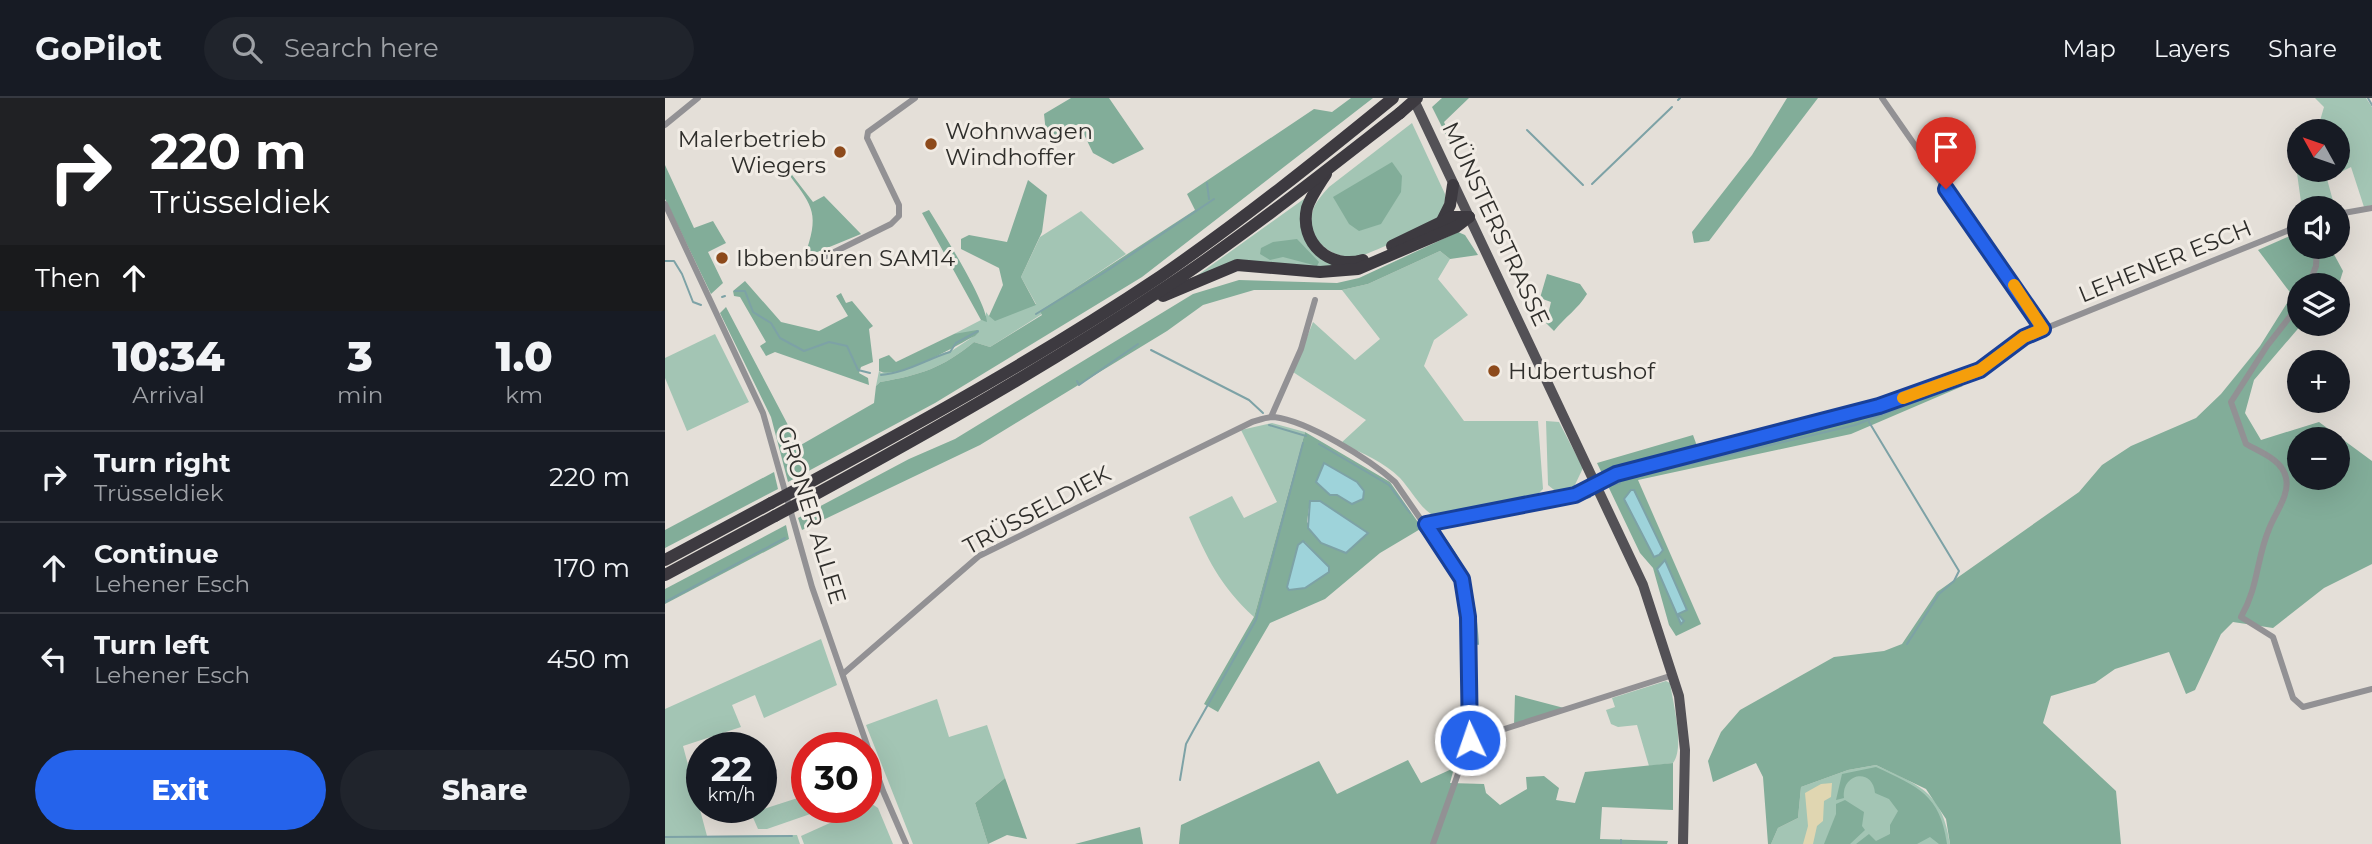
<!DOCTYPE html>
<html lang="en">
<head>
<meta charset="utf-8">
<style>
  :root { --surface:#171b24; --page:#20242c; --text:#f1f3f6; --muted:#9ea1a6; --line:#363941; --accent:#2563eb }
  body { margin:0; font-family:Montserrat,sans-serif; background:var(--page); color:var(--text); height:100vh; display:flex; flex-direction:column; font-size:26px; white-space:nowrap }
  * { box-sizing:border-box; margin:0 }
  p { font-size:23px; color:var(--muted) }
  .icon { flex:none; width:38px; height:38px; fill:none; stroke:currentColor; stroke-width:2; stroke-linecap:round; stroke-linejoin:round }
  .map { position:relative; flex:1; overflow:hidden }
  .details { display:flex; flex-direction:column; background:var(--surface); width:665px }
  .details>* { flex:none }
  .banner { background:#202124; color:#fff; overflow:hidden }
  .needle { width:46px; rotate:310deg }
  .fabs { position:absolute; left:1622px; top:21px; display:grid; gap:14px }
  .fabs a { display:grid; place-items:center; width:63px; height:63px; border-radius:50%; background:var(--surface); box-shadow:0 7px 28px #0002; font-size:35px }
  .speed { position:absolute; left:21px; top:634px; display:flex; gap:14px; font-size:35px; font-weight:700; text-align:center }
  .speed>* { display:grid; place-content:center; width:91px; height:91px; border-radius:50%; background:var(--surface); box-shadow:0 7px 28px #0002; line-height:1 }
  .speed small { font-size:18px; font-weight:400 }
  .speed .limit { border:10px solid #d22; background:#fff; color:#111 }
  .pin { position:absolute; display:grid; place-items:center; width:60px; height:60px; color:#fff; margin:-72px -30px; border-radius:50% 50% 50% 0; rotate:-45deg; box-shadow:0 0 7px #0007 }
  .pin .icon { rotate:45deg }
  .me { position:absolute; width:77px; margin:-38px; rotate:357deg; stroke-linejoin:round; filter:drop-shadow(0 0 5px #0008) }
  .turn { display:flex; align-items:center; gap:24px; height:147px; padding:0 35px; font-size:32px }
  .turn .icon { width:91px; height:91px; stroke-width:2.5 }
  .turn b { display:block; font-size:49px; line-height:60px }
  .then { display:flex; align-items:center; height:66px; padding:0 35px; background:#0003; gap:14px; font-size:26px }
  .eta { display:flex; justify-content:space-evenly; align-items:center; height:119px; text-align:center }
  .eta b { font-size:42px; font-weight:800; line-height:49px }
  .button { display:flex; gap:14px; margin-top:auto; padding:14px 35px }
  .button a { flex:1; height:80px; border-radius:42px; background:var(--accent); color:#fff; font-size:28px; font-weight:800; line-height:80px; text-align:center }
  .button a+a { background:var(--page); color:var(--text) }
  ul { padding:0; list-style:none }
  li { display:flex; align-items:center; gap:21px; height:91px; padding:0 35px; border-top:2px solid var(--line) }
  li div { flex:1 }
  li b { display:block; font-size:26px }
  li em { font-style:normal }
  header { display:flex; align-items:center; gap:42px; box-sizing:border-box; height:98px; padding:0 35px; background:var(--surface); border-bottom:2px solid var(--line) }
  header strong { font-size:33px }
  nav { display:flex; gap:38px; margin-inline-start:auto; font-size:24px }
  .search { width:490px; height:63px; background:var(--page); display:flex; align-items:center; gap:18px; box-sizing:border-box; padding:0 24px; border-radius:38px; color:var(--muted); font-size:26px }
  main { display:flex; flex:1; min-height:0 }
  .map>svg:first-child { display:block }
  .green { fill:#a3c5b4 }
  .forest { fill:#82ad99; fill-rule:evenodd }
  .sand { fill:#e0d6b1 }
  .water { fill:#9ed3da; stroke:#7da2a6; stroke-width:2 }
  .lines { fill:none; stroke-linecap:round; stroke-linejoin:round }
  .stream { stroke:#7da2a6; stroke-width:2 }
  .minor { stroke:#929194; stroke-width:6 }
  .primary { stroke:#535156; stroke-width:10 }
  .motorway { stroke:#3d3a40; stroke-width:12 }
  .motorway-bridge { stroke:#3d3a40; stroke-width:12 }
  .route-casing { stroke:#184099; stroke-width:18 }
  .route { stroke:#2563eb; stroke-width:12 }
  .slow { stroke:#f59e0b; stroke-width:12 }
  .poi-dot { fill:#8d4a1b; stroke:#f1ece5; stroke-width:2.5 }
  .labels { text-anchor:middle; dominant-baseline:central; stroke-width:6; stroke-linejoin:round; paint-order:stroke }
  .poi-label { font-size:23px; fill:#2f2e2b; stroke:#f1ece5; text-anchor:start }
  .street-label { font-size:23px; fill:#2f2e2b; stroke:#f1ece5 }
</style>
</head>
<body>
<header>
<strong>GoPilot</strong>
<div class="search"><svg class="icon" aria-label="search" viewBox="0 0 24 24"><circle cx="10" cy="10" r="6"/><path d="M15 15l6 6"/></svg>Search here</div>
<nav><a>Map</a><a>Layers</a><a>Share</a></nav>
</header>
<main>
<section class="details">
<div class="banner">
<div class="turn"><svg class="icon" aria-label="right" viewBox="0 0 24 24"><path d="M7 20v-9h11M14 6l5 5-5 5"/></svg><div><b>220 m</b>Trüsseldiek</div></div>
<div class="then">Then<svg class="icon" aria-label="ahead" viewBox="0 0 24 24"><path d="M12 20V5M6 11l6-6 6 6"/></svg></div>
</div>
<div class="eta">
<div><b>10:34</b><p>Arrival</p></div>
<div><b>3</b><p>min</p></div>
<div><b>1.0</b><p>km</p></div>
</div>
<ul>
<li><svg class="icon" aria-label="right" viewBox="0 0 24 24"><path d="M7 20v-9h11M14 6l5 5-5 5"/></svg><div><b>Turn right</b><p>Trüsseldiek</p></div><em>220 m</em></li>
<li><svg class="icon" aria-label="ahead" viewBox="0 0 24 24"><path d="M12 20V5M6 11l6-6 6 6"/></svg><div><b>Continue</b><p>Lehener Esch</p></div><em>170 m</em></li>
<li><svg class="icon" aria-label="left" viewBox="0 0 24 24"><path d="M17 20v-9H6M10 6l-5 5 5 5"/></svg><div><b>Turn left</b><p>Lehener Esch</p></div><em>450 m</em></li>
</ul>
<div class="button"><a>Exit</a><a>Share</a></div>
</section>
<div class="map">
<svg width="1707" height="746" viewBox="0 0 1707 746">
  <rect width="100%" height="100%" fill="#e4dfd8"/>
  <!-- green -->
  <g class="green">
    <path d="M 1650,0 L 1701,0 L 1707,9 L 1707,107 L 1699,109 L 1686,69 L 1662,81 L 1670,110 L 1642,110 L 1636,104 L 1631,68 L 1634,62 L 1634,72 L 1673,72 L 1673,33 L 1652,33 L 1659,9 Z"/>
    <path d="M 747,25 L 780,96 C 781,104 776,119 769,125 C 763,130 705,155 696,158 C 671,164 641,143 647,116 C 649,105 657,97 664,89 Z"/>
    <path d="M 643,98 L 638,135 L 683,171 L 594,164 L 530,179 Z"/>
    <path d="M 416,113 L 461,156 L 376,213 L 377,216 L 325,249 L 309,244 C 277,270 256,277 215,284 L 211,288 L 214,273 L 216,275 L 288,252 L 309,238 L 289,236 L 316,222 L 321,223 L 321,214 L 324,218 L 371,206 L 356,179 L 375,139 Z"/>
    <path d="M 775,153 L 785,161 L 773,181 L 803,217 L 769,242 L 759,268 L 799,323 L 873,323 L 878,391 L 870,399 L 769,418 C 754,409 747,393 735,380 C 719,364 697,355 676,345 L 701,322 L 628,274 L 648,224 L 690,262 L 715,241 L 677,192 L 703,186 Z"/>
    <path d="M 50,236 L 84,304 L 22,333 L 0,280 L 0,260 Z"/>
    <path d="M 881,323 L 894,324 L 918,370 L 907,393 L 894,396 L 883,387 Z"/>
    <path d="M 607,325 L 640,334 L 589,519 C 555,488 542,460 524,419 L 567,398 L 579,420 L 612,404 L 576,332 Z"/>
    <path d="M 156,541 L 172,587 L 99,620 L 90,597 L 67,607 L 76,629 L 18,648 L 42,738 L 132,737 L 135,746 L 0,746 L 0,611 Z"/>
    <path d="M 1001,583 L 1005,585 C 1008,605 1020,649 1008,665 L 984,668 L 972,627 L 953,629 L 946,626 L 941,612 L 950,609 L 947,600 Z"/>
    <path d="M 272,601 L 284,639 L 322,627 L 340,680 L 310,705 L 323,746 L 248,746 L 201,627 Z"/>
    <path d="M 1211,667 C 1255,688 1277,693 1285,746 L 1106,746 L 1113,730 L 1133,720 L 1136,689 L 1183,672 Z"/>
    <path d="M 142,697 L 142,709 L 152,709 L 154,713 L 102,731 L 93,731 L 86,715 Z"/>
    <path d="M 207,706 L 213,710 L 228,746 L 139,746 L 136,738 Z"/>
  </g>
  <!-- forest -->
  <g class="forest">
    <path d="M 406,0 L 444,0 L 479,51 L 448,66 L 428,55 L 414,26 L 406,29 L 401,41 L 382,44 L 379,16 Z"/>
    <path d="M 686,0 L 708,0 L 477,179 L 270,305 L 123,384 L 106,319 L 55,215 L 61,209 L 134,348 L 209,305 L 211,288 L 215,284 C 256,277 277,270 309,244 L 325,249 L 377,217 L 375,213 L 530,112 L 522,96 L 649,11 L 667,14 Z"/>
    <path d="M 777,0 L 804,0 L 779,24 L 788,45 L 786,47 L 767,9 Z"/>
    <path d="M 1122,0 L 1153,0 L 1044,143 L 1029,145 L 1027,134 L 1087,57 Z"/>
    <path d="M 727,64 L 737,78 L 736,94 L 716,126 L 694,133 L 684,126 L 668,99 Z"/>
    <path d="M 0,67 L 29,130 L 48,123 L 61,145 L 43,154 L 58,185 L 46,196 L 0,101 Z"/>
    <path d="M 124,73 L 148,104 L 159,98 L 196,136 L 145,157 L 142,151 C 155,113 145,105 122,74 Z"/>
    <path d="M 363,82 L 382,97 L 377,134 L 356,179 L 371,207 L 330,223 L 324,218 L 338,187 L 334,170 L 296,151 L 296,141 L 304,137 L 342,144 Z"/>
    <path d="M 264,112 C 277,133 321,203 322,224 L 316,222 L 257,115 Z"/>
    <path d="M 793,134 L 800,137 L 813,157 L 785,161 L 775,153 L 703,186 L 677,192 L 589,192 L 538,207 L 502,233 L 315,347 L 137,432 L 133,420 L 244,361 L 290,341 L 528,196 L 574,182 L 672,185 L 694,180 Z"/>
    <path d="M 1634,134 L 1634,149 L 1665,149 L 1678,173 L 1673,189 L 1634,187 L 1634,226 L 1637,226 L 1589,282 L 1580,315 L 1596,342 L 1654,324 L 1707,363 L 1707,466 L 1659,490 L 1608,530 L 1568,524 L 1556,536 L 1530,592 L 1521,596 L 1504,554 L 1450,571 L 1430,585 L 1386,598 L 1378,625 L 1451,693 L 1456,746 L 1285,746 L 1281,721 L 1261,691 L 1211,667 L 1183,672 L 1136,689 L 1133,720 L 1113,730 L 1106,746 L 1103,746 L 1098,679 L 1091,665 L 1048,684 L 1043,663 L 1056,634 L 1075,612 L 1169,559 L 1219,553 L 1237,546 L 1272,494 L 1414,394 L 1437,367 L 1466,348 L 1531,320 L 1556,296 L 1595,248 L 1627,197 L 1593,152 ZM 1634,341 L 1673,341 L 1673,380 L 1634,380 Z"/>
    <path d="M 632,141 L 654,164 L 652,168 L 618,159 L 605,162 L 595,156 L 596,150 L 608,144 Z"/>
    <path d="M 882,176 L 915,186 L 922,196 C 913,211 900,219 889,233 L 881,225 L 886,204 L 875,200 Z"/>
    <path d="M 80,183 L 116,224 L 154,233 L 183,218 L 171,198 L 176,195 L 181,205 L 187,203 L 208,228 L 204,231 L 208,264 L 196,269 L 194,275 L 203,280 L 204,287 L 110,254 L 101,258 L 95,248 L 101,244 L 75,199 L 69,198 L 68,193 Z"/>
    <path d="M 312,232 L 314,234 L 310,238 C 289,248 236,282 214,273 L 214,261 L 224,257 L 231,264 L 289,236 Z"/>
    <path d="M 1267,282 L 1298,288 L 1186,336 L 973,382 L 1036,526 L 1011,538 L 1004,527 L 988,470 L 975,455 L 932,365 L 1028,337 L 1032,348 L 1211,305 Z"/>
    <path d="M 640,334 L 725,384 L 757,430 L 715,455 L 660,501 L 605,525 L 553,614 L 539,606 L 589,519 ZM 645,403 L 655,403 L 703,435 L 681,455 L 659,445 L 642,424 ZM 640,444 L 664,469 L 622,488 L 633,447 Z"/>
    <path d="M 109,374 L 113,391 L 0,450 L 0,432 Z"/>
    <path d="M 121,427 L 124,441 L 0,506 L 0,491 Z"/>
    <path d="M 850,597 L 899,610 L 849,627 Z"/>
    <path d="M 743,662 L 756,685 L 789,670 L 785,685 L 819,686 L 821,695 L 835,707 L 862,691 L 861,679 L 879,678 L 894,690 L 891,702 L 910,705 L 920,674 L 1008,665 L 1008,712 L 937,709 L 935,741 L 1003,743 L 1002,746 L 514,746 L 516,727 L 654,663 L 672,696 Z"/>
    <path d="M 1211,669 C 1253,689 1275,696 1282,746 L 1274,746 L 1265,739 L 1252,746 L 1191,746 L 1204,736 L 1211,743 L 1225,736 L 1225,727 L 1233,713 L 1224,701 L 1210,695 C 1208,669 1176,675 1179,700 L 1171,702 L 1177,676 Z"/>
    <path d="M 340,680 L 362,741 L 342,737 L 323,746 L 310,705 Z"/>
    <path d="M 1180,702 L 1199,714 L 1197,728 L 1200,732 L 1185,746 L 1159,746 L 1171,716 L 1171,706 Z"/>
    <path d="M 475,729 L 478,746 L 410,746 Z"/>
  </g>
  <!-- sand -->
  <path class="sand" d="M 1167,685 L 1166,699 L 1159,703 L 1158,723 L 1152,728 L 1148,746 L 1138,746 L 1143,728 L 1140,695 L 1156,686 Z"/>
  <!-- water -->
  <g class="water">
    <path d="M 659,365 L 692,384 L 699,393 L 698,401 L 687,406 L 672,397 L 665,397 L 651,384 Z"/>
    <path d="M 966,392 L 969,392 L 998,452 L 994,457 L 989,459 L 959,401 Z"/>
    <path d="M 645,403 L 655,403 L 703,435 L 681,455 L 656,445 L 643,430 Z"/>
    <path d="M 638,443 L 664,469 L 664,474 L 640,490 L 624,492 L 622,489 L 633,447 Z"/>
    <path d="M 1000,462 L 1022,512 L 1013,516 L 1019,523 L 1016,526 L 992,471 Z"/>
  </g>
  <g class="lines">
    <!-- stream -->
    <g class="stream">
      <path d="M 1703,0 L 1707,7"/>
      <path d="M 1013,2 L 1015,0"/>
      <path d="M 862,32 L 918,87"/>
      <path d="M 542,85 L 544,101"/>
      <path d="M 927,86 L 1007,9"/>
      <path d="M 0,163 L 9,163 L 17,176 L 28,204 L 36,207"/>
      <path d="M 70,193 L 80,193 L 88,214 L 106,225 L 115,240 L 139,253 L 164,244 L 182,248 L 193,272 L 205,275"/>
      <path d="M 57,199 L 60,198"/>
      <path d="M 371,216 L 440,174 L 549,101"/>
      <path d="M 486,252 L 584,302 L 598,315"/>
      <path d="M 216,277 C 241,275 262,261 285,254 L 291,245 L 313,233"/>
      <path d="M 412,283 L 414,287 L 473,246"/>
      <path d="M 1204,324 L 1294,473 L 1289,483 L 1274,496 L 1242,546"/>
      <path d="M 604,327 L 641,338"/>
      <path d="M 654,346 L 724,387 L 745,415"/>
      <path d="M 970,379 L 1190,327 L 1282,292"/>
      <path d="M 948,387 L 955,385"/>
      <path d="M 752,428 L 756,433"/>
      <path d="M 771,431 L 925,399"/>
      <path d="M 772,431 C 804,469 810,498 813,546"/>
      <path d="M 0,504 L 120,440"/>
      <path d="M 515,682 L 521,646 L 528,633 L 591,522 L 638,345"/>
      <path d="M 0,739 L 127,738"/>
      <path d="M 956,746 L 956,742"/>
    </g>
    <!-- minor -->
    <g class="minor">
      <path d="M 1217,0 L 1378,231"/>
      <path d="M 0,27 L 33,0"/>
      <path d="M 0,106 L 98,315 L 147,489 L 218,693 L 241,746"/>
      <path d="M 1673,116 L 1707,110"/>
      <path d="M 147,165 L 226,126 L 234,118 L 234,107 L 202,40 L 203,34 L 250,0"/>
      <path d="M 1644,187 L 1651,168 L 1652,149"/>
      <path d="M 1634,207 L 1602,248 L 1566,304 L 1581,346 C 1595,354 1618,362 1621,380 C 1625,397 1610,415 1604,431 C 1591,462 1594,487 1576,519 L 1608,539 L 1628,600 L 1638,609 L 1707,591"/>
      <path d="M 606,319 L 636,251 L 650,202"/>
      <path d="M 761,426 L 910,397 L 951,376 L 1214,308 L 1290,283 L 1315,272 L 1359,239 L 1634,128"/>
      <path d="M 179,575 L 314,458 L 587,324 C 594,322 602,319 609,319 C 643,323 704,361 730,384 L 797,481 L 803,519 L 805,642 L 768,746"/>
      <path d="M 805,642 L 1008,577"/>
    </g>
    <!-- primary -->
    <path class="primary" d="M 748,0 L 978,487 L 1014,598 L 1020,652 L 1018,746"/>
    <!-- motorway -->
    <g class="motorway">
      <path d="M 661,76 C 654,87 646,98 642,110 C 634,145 665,172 698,162"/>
      <path d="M 776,125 L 785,107 L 788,87"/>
      <path d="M 727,148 L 787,119 L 804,119"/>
      <path d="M 498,198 L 572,167 L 655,174 L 693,171 L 791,129 L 804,119"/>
      <path d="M 138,388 C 260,322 381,255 496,178 C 576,123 652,62 728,0"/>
      <path d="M 142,401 C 265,334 387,265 504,187 C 584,134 659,74 735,15"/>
      <path d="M 0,462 L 106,405"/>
      <path d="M 0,477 L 110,418"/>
    </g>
    <!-- motorway-bridge -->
    <g class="motorway-bridge">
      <path d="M 735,15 L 752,0"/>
      <path d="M 106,405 L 138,388"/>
      <path d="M 110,418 L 142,401"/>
    </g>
  </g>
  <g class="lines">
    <!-- route casing -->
    <g class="route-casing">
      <path id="route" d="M 805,642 L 803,519 L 797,481 L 761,426 L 910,397 L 951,376 L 1214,308 L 1315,272 L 1359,239 L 1378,231 L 1281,91"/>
    </g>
    <!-- route -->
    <use href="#route" class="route"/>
    <!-- slow -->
    <path class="slow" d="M 1238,300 L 1315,272 L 1359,239 L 1378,231 L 1349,187"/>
  </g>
  <!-- markers -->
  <g class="poi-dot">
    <circle cx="266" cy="46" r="7"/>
    <circle cx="175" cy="54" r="7"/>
    <circle cx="57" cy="160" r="7"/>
    <circle cx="829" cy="273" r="7"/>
  </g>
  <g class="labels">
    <!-- poi labels -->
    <g class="poi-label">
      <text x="280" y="33">Wohnwagen<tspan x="280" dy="26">Windhoffer</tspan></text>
      <text x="161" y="41" text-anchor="end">Malerbetrieb<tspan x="161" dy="26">Wiegers</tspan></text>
      <text x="71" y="160">Ibbenbüren SAM14</text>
      <text x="843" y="273">Hubertushof</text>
    </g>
    <!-- street labels -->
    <g class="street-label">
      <text transform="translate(831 126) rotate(65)">MÜNSTERSTRASSE</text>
      <text transform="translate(1500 163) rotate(-22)">LEHENER ESCH</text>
      <text transform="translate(372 412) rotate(-28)">TRÜSSELDIEK</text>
      <text transform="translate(147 417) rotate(73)">GRONER ALLEE</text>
    </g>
  </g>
</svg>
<div class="fabs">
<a><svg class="needle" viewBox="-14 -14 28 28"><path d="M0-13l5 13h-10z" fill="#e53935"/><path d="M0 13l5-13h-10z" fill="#9ea1a6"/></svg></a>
<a><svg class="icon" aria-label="sound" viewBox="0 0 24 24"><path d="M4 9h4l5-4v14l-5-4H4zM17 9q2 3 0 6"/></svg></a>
<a><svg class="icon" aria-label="layers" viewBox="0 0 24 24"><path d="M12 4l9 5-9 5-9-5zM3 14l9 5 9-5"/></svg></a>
<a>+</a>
<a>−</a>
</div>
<div class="speed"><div>22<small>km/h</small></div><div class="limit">30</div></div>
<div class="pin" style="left:1281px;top:91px;background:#d93025"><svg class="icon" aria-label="arrive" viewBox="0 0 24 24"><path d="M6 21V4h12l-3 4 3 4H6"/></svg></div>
<svg class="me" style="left:805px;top:642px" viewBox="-20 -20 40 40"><circle r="17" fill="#2563eb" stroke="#fff" stroke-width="3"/><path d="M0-11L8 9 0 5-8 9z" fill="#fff"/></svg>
</div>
</main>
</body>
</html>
